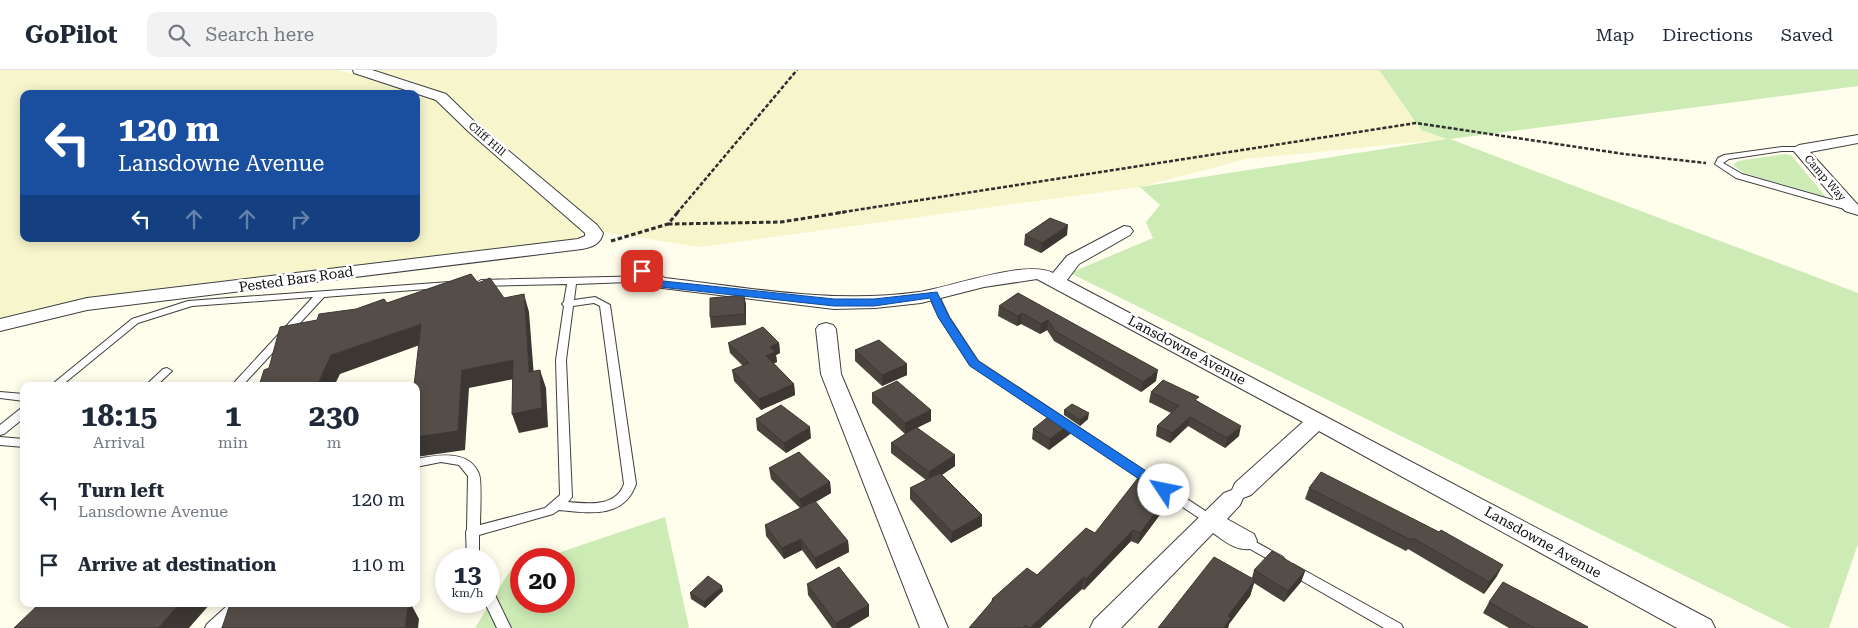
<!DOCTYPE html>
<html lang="en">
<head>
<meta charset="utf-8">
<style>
  :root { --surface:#fff; --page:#f2f2f3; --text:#1f2937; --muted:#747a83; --line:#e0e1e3 }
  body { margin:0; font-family:"Roboto Serif",serif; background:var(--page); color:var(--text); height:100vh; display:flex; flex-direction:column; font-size:19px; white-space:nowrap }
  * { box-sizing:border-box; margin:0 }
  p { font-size:16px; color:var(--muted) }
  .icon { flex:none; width:28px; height:28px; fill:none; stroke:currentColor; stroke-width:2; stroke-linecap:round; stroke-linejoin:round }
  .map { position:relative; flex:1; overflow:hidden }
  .side { position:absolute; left:20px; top:312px; width:400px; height:225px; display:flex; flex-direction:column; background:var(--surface); border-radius:10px; box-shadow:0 2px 12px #0003 }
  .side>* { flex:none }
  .top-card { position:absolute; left:20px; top:20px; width:400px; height:152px; border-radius:10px; box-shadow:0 2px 12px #0003; background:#1a4fa0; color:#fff; overflow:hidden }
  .speed { position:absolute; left:435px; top:478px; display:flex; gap:10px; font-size:25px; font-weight:700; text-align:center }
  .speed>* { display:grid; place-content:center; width:65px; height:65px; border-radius:50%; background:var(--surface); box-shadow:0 2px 12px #0003; line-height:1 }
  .speed small { font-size:12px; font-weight:400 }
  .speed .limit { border:8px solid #d22; background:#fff; color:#111 }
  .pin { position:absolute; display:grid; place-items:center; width:42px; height:42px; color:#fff; margin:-21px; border-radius:10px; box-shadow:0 2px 8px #0006 }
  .me { position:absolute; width:55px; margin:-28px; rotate:304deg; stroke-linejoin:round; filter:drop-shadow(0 0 4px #0008) }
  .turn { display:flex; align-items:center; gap:18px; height:105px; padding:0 15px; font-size:22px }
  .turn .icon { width:65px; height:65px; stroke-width:2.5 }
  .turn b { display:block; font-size:35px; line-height:42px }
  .lanes { display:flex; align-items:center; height:48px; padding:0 15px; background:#0003; justify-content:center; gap:25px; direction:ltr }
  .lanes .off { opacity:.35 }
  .eta { display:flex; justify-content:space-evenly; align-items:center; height:85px; text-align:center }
  .eta b { font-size:30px; font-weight:700; line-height:35px }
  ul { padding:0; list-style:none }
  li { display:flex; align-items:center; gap:15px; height:65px; padding:0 15px }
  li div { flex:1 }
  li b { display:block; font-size:19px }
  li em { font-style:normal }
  header { display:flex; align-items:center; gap:30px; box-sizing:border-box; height:70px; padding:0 25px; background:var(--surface); border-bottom:1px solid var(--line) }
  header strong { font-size:24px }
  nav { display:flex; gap:28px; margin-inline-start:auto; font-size:18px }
  .search { width:350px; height:45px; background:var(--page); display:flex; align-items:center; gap:12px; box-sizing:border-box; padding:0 18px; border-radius:10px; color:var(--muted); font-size:19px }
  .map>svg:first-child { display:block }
  .farmland { fill:#f6f5cb; fill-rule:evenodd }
  .green { fill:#cdebb4 }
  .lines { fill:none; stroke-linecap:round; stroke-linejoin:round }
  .service-casing { stroke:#3f3f3f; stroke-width:2 }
  .minor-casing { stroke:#3f3f3f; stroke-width:2 }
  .path-far1 { stroke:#2e2e2e; stroke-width:2.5; stroke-dasharray:4 2; stroke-linecap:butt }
  .path { stroke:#2e2e2e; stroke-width:3; stroke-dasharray:4.5 2.5; stroke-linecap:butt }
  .service { fill:#fff; fill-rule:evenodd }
  .minor { fill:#fff; fill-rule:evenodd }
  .wall { fill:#49433e }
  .shaded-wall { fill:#3c3732 }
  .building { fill:#554e48; stroke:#3c3732 }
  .route { fill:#1a73e8; stroke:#114b97 }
  .labels { text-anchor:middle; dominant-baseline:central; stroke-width:5; stroke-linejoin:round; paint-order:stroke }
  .far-street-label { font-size:11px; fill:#0c0c0c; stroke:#fff }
  .street-label { font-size:14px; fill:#0c0c0c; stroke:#fff }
</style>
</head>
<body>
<header>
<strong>GoPilot</strong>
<div class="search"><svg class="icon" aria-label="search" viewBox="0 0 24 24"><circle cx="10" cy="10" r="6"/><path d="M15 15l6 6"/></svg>Search here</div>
<nav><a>Map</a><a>Directions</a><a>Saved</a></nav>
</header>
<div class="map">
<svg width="1858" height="558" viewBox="0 0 1858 558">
  <rect width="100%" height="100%" fill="#fffdec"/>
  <!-- farmland -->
  <g class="farmland">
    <path d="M 0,0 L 339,0 L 416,22 L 434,29 L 582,162 L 579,169 L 119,223 L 0,250 ZM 24,24 L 416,24 L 416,169 L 24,169 Z"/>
    <path d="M 370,0 L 1379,0 L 1420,60 L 1449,69 L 1246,89 L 1140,117 L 699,177 L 604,162 L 448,25 L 409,10 Z"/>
  </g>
  <!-- green -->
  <g class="green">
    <path d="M 1379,0 L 1858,0 L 1858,16 L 1450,69 L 1858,223 L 1858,474 L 1829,558 L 1791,558 L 1070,203 L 1153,168 L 1146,152 L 1160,135 L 1140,117 L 1447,69 L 1421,60 Z"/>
    <path d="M 1785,84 L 1791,85 L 1826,127 L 1744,103 L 1733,95 L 1738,91 Z"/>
    <path d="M 665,447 L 689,558 L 475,558 L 511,499 L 521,495 L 521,531 L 564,531 L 564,489 L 540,489 Z"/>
  </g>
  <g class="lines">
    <!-- service casing -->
    <g class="service-casing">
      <g id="service">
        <path d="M 1782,77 L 1799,77 L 1803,79 L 1799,81 L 1782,81 L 1729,89 L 1723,93 L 1742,104 L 1854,136 L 1854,140 L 1848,140 L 1736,108 L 1715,94 L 1718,88 L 1724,85 Z"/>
        <path d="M 652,206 L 655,207 L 657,209 L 655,211 L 576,214 L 574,230 L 595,227 L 610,235 L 636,414 C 624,449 589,443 559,440 L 553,444 L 479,465 L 479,489 L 467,489 L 466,462 L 467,459 L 468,406 L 459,395 L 441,392 L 416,397 L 416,389 C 437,385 469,379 479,404 C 482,412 480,445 480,455 L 545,438 L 560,425 L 556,290 L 564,236 L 562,234 L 564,232 L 567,214 L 481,216 L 476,213 L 481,210 ZM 594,233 L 600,236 L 624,414 C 616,437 589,434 568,432 L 572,427 L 566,290 L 573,236 Z"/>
        <path d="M 449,212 L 452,213 L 454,215 L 452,217 L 324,227 L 242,316 L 231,316 L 313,227 L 192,236 L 138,253 L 61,316 L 50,316 L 132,249 L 188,231 Z"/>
        <path d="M 933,221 L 938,224 L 949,247 L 978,291 L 1216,448 L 1218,451 L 1216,454 L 1212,456 L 1208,454 L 970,295 L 939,247 L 928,224 Z"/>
        <path d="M 167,298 L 172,301 L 156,316 L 145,316 L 163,299 Z"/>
        <path d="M 0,322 L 24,324 L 24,331 L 0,328 Z"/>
        <path d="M 24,338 L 24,348 L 4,364 L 0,365 L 0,355 L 20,339 Z"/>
        <path d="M 0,367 L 24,369 L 24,377 L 0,375 Z"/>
        <path d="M 1245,466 L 1283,487 L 1285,490 L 1283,493 L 1279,495 L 1275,493 L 1241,474 L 1239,471 L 1241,468 Z"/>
        <path d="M 1293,494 L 1401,554 L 1403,558 L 1384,558 L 1288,503 L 1287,499 L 1288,495 Z"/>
        <path d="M 489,522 L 494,523 L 511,558 L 497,558 L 484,531 L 489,531 Z"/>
        <path d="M 229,534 L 244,534 L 221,558 L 205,558 L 207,554 Z"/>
      </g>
    </g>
    <!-- minor casing -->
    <g class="minor-casing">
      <g id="minor">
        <path d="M 353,0 L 372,0 L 446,24 L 479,56 L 597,155 L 603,163 C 601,174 592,177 582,179 L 87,240 L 0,261 L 0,249 L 87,228 L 578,169 L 585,166 L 585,163 L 469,62 L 436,30 L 354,3 Z"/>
        <path d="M 1858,65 L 1858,73 L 1810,82 L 1858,135 L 1858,145 L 1845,141 L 1792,79 L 1799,75 Z"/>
        <path d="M 1124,156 L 1130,157 L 1133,161 L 1130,165 L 1079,194 L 1067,210 L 1711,550 L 1715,558 L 1677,558 L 1319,361 L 1251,425 L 1243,428 L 1240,435 L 1227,449 L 1254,464 L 1257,471 L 1254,478 C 1238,483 1226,472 1213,463 L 1121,558 L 1090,558 L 1094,550 L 1224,423 L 1232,420 L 1235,413 L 1303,352 L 1037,209 L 984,217 L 921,233 L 875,238 L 834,239 L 654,217 L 636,205 L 631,188 L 634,184 L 646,184 L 651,199 L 665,208 C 750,218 834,234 919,222 C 951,217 1027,189 1053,203 L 1067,186 Z"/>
        <path d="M 826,253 L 833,255 L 836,259 L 841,304 L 948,558 L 920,558 L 821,304 L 816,259 L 819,255 Z"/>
      </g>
    </g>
    <!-- path-far1 -->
    <g class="path-far1">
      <path d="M 677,143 L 797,0"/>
      <path d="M 837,143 L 1416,53 L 1624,84 L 1706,93"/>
    </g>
    <!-- path -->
    <g class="path">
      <path d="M 668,154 L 781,152 L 845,142"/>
      <path d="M 611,171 L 668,154 L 678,142"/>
    </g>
    <!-- service -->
    <use href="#service" class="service"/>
    <!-- minor -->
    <use href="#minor" class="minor"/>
  </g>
  <!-- wall -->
  <g class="wall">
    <path d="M 1025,165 L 1067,165 L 1041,183 L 1024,175 Z"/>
    <path d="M 1018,223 L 1156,311 L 1141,322 L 1054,271 L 1047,260 L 1040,264 L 1021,254 L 1017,256 L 998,246 L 999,236 Z"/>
    <path d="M 744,225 L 746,235 L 746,255 L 711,258 L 710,247 Z"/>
    <path d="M 728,273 L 779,273 L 780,283 L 776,285 L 777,292 L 774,293 L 794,314 L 795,325 L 761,340 L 734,311 L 732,300 L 743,296 L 730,283 Z"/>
    <path d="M 855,280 L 907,294 L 907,305 L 882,316 L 855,291 Z"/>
    <path d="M 1151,322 L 1198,331 L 1239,366 L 1225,378 L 1188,356 L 1170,373 L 1156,366 L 1157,356 L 1171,343 L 1149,332 Z"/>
    <path d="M 872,323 L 931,340 L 931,351 L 917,357 L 955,396 L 942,405 L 982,445 L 982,456 L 951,473 L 910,429 L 910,418 L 926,410 L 891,383 L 891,373 L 905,364 L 872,333 Z"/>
    <path d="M 1064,340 L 1088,349 L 1080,356 L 1064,345 Z"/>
    <path d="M 756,349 L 811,368 L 786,383 L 757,360 Z"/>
    <path d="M 1033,359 L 1070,364 L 1049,380 L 1032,369 Z"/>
    <path d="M 769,398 L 830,412 L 831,423 L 815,432 L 848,471 L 849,482 L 816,499 L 802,480 L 784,489 L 766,466 L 765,455 L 800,438 L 771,409 Z"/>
    <path d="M 1309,418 L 1439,462 L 1497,506 L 1484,524 L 1408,479 L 1406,481 L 1305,429 Z"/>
    <path d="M 1170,423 L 1168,434 L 1138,474 L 1131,471 L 1084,520 L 1082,519 L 1040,558 L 969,558 L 991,533 L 992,529 L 1037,505 L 1095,463 Z"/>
    <path d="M 1254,500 L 1305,501 L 1301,512 L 1284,532 L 1254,513 L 1250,526 L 1229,554 L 1228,558 L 1158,558 L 1252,508 Z"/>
    <path d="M 807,514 L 869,535 L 869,546 L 849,558 L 832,558 L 808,525 Z"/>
    <path d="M 723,521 L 705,538 L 691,529 L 690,523 Z"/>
    <path d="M 1489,532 L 1587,558 L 1509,558 L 1483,543 Z"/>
  </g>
  <!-- shaded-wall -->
  <g class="shaded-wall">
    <path d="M 1068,155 L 1067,165 L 1041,183 L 1042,173 Z"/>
    <path d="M 524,224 L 529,242 L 535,320 L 529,302 Z"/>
    <path d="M 744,225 L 746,235 L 746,255 L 745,244 Z"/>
    <path d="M 1022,243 L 1021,254 L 1017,256 L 1018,246 Z"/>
    <path d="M 1048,250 L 1047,260 L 1040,264 L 1041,254 Z"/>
    <path d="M 421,254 L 428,272 L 340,304 L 334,316 L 314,316 L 331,285 Z"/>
    <path d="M 779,273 L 780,283 L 776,285 L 777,292 L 767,296 L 766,286 L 770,277 Z"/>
    <path d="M 513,290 L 519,308 L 469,318 L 465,380 L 416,387 L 416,367 L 462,300 Z"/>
    <path d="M 907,294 L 907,305 L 882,316 L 882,305 Z"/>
    <path d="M 540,300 L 546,318 L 548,357 L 519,363 L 512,344 Z"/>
    <path d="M 1158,300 L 1156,311 L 1141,322 L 1143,312 Z"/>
    <path d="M 794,314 L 795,325 L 761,340 L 759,329 Z"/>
    <path d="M 931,340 L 931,351 L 905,364 L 905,353 Z"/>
    <path d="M 1089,343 L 1088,349 L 1080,356 L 1080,350 Z"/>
    <path d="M 1190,347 L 1188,356 L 1170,373 L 1172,363 Z"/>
    <path d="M 1071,353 L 1070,364 L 1049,380 L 1050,369 Z"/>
    <path d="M 1241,356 L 1239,366 L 1225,378 L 1227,368 Z"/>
    <path d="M 810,357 L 811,368 L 786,383 L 784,373 Z"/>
    <path d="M 955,385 L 955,396 L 929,413 L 929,402 Z"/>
    <path d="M 830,412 L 831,423 L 802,440 L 800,429 Z"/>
    <path d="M 1170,423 L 1168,434 L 1138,474 L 1140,463 Z"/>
    <path d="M 982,445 L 982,456 L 951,473 L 952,462 Z"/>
    <path d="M 1133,460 L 1131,471 L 1084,520 L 1086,509 Z"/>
    <path d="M 801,469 L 802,480 L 784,489 L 782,478 Z"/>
    <path d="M 848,471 L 849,482 L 816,499 L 815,488 Z"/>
    <path d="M 1503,495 L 1497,506 L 1484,524 L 1489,512 Z"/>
    <path d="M 1305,501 L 1301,512 L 1284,532 L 1288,521 Z"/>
    <path d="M 1084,507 L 1082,519 L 1040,558 L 1030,558 Z"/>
    <path d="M 1255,510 L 1250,526 L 1229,554 L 1228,558 L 1224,558 L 1228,546 Z"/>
    <path d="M 722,516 L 723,521 L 705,538 L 704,532 Z"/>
    <path d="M 179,534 L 210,534 L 189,558 L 158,558 Z"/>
    <path d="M 408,534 L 411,534 L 419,549 L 418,558 L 405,558 Z"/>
    <path d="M 869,535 L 869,546 L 849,558 L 836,558 L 836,553 Z"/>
  </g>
  <!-- building -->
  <g class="building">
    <path d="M 1050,148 L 1068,155 L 1042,173 L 1025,165 Z"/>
    <path d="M 471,204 L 478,213 L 490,208 L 504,228 L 524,224 L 529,302 L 540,300 L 542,338 L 512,344 L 513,290 L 462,300 L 458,361 L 416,367 L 416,316 L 414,316 L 421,254 L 331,285 L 318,314 L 314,316 L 259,316 L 264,300 L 269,298 L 280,257 L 317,250 L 319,244 L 356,239 L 384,229 L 387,233 Z"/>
    <path d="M 1018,223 L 1158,300 L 1143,312 L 1055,261 L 1048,250 L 1041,254 L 1022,243 L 1018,246 L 999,236 Z"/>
    <path d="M 744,225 L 745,244 L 710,247 L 710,228 Z"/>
    <path d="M 763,257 L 779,273 L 770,277 L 775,282 L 766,286 L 794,314 L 759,329 L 732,300 L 749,293 L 728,273 Z"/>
    <path d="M 879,270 L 907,294 L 882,305 L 855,280 Z"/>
    <path d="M 1163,310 L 1199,327 L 1195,330 L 1241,356 L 1227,368 L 1190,347 L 1172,363 L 1157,356 L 1179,336 L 1151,322 Z"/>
    <path d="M 897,311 L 931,340 L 905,353 L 872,323 Z"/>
    <path d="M 1072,334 L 1089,343 L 1080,350 L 1064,340 Z"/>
    <path d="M 781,335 L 810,357 L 784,373 L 756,349 Z"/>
    <path d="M 1054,342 L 1071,353 L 1050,369 L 1033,359 Z"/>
    <path d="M 916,357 L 955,385 L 929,402 L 891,373 Z"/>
    <path d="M 799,382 L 830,412 L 800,429 L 769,398 Z"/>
    <path d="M 1321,402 L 1439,462 L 1441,460 L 1503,495 L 1489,512 L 1413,468 L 1411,470 L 1309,418 Z"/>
    <path d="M 940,403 L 982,445 L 952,462 L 910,418 Z"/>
    <path d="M 1138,408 L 1170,423 L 1140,463 L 1133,460 L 1086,509 L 1084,507 L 1030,558 L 1026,555 L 1023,558 L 969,558 L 993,530 L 992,529 L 1027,498 L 1037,505 L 1086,458 L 1095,463 Z"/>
    <path d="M 815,431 L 848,471 L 815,488 L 801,469 L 782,478 L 765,455 Z"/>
    <path d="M 1272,481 L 1305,501 L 1288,521 L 1254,500 Z"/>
    <path d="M 1214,487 L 1255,510 L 1228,546 L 1231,548 L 1224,558 L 1158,558 Z"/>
    <path d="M 839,497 L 869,535 L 836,553 L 807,514 Z"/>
    <path d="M 708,506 L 722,516 L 704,532 L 690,523 Z"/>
    <path d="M 1503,512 L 1588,557 L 1587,558 L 1534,558 L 1489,532 Z"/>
    <path d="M 39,534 L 179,534 L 158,558 L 14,558 Z"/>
    <path d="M 230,534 L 408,534 L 405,558 L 222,558 Z"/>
  </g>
  <!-- route -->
  <path class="route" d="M 642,198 L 663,211 L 834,229 L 874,229 L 937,222 L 949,247 L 978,291 L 1169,416 L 1171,420 L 1169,423 L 1160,423 L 970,296 L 938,247 L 930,228 L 874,236 L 834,236 L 660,217 L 639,203 L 639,199 Z"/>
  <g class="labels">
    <!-- far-street labels -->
    <g class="far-street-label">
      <text transform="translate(487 69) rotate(41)">Cliff Hill</text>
      <text transform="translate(1825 108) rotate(49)">Camp Way</text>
    </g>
    <!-- street labels -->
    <g class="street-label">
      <text transform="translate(296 209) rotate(-8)">Pested Bars Road</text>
      <text transform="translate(1187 280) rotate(28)">Lansdowne Avenue</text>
      <text transform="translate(1543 472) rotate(29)">Lansdowne Avenue</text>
    </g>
  </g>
</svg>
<div class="speed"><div>13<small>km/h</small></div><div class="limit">20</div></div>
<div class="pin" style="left:642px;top:201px;background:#d93025"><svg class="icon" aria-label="arrive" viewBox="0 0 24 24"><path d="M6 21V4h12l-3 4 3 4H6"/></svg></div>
<svg class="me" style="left:1164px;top:420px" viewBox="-20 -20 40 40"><circle r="19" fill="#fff"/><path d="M0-13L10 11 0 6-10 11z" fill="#1a73e8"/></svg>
<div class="top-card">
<div class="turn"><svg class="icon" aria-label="left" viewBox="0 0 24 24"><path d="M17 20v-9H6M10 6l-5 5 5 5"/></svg><div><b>120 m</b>Lansdowne Avenue</div></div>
<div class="lanes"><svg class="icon" aria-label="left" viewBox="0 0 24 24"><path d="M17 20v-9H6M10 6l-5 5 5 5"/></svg><svg class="icon off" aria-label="ahead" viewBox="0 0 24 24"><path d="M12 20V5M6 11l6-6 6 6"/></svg><svg class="icon off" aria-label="ahead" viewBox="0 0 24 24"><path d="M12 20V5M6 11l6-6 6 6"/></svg><svg class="icon off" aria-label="right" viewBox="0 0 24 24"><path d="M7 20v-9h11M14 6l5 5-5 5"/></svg></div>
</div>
<section class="side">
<div class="eta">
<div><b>18:15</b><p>Arrival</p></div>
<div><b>1</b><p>min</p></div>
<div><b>230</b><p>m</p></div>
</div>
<ul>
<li><svg class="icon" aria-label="left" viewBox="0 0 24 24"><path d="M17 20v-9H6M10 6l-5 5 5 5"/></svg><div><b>Turn left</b><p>Lansdowne Avenue</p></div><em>120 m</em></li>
<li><svg class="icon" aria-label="arrive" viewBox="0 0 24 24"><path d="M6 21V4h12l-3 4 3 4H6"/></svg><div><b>Arrive at destination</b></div><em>110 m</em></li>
</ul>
</section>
</div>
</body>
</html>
